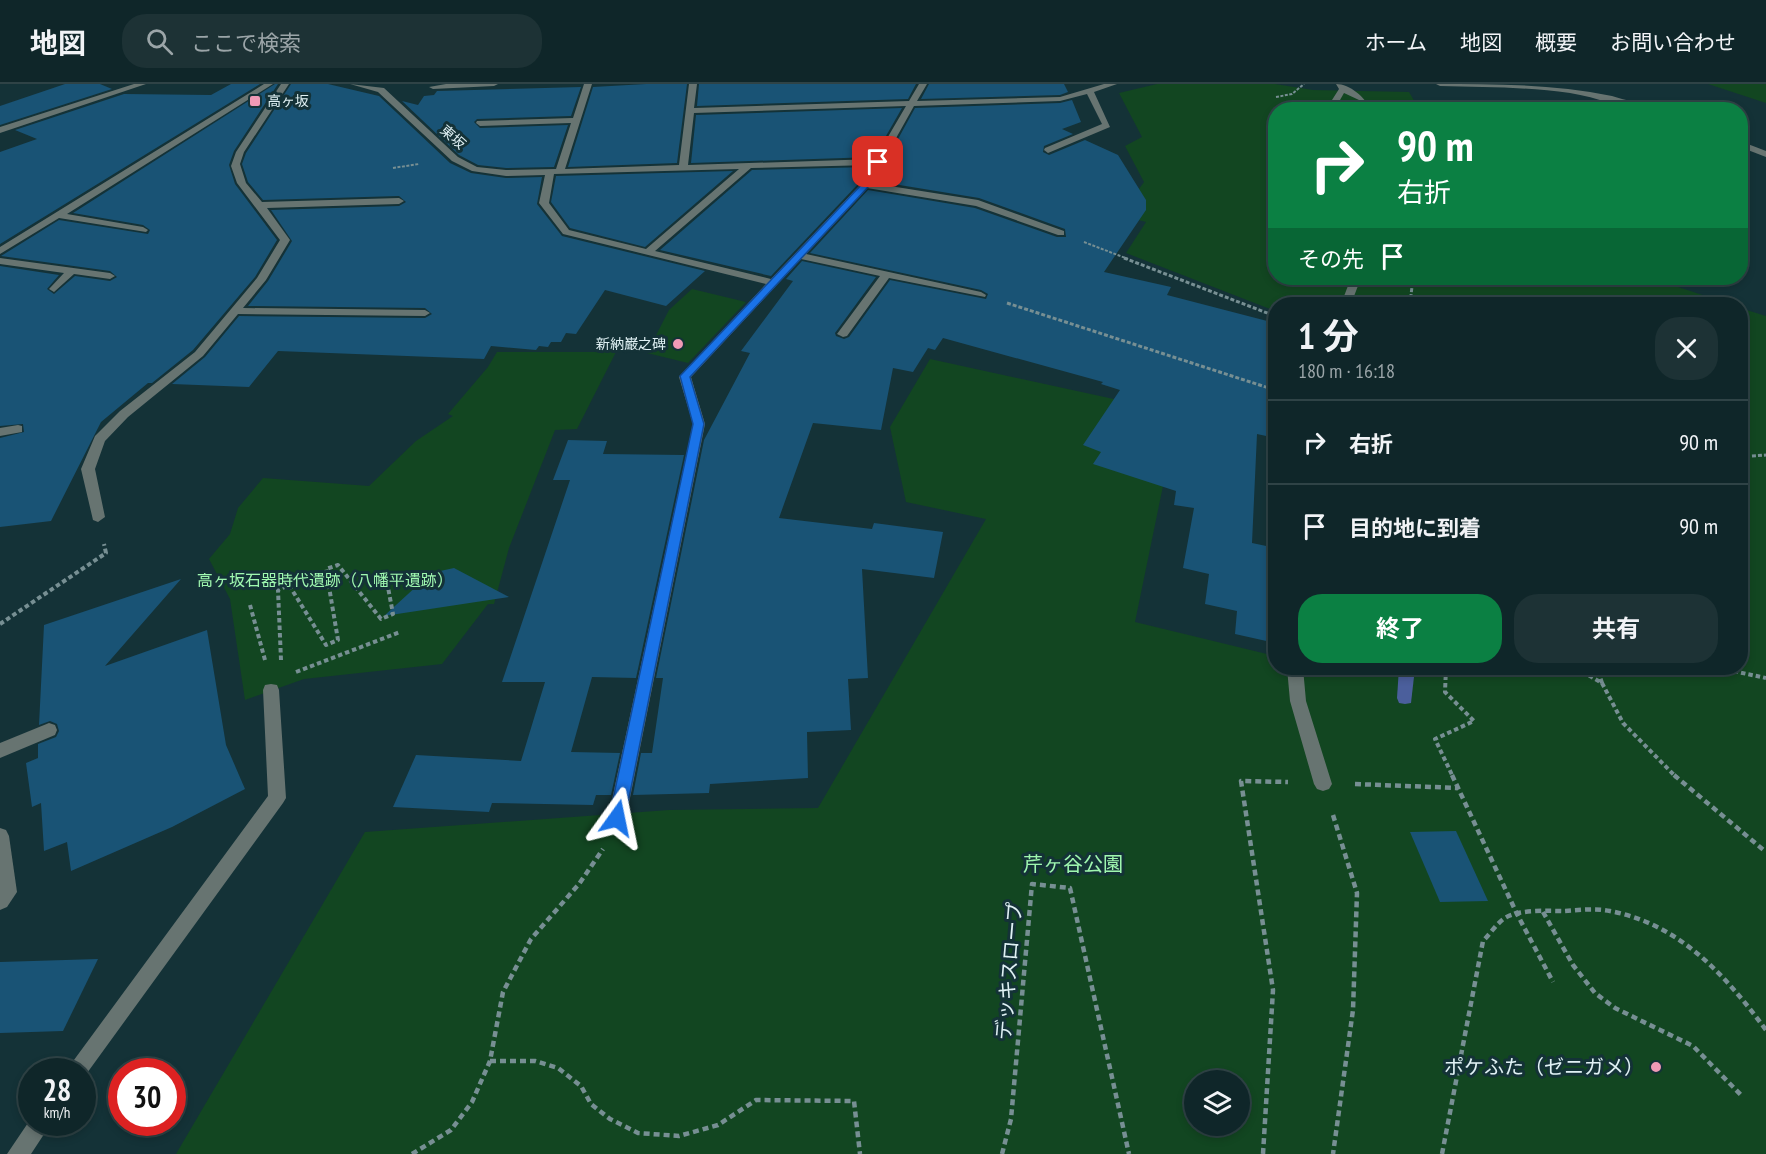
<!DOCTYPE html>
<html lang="ja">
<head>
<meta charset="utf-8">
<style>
  :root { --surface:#0f2629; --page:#1d3235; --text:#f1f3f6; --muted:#9ba5a8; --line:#2f4346; --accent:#0b8043 }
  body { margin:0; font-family:"PT Sans Narrow","Noto Sans JP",sans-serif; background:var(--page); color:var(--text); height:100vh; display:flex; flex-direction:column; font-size:22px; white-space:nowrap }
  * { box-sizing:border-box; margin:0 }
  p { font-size:20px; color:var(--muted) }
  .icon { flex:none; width:33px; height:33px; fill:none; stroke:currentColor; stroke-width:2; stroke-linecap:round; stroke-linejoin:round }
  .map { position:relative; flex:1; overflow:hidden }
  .panel { position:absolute; left:1268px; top:213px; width:480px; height:378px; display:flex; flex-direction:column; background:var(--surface); border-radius:24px; box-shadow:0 3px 9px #0003,0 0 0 2px var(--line) }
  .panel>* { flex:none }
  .guide { position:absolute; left:1268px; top:18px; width:480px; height:183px; border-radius:24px; box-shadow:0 3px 9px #0003,0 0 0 2px var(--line); background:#0b8043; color:#fff; overflow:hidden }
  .fabs { position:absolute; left:1184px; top:986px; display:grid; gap:12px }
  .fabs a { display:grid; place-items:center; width:66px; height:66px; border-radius:50%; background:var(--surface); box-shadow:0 3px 9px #0003,0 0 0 2px var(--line); font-size:30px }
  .speed { position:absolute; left:18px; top:974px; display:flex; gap:12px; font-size:30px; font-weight:700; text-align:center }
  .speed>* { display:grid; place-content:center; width:78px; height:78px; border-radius:50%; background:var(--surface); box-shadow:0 3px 9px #0003,0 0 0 2px var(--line); line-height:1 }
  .speed small { font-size:15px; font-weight:400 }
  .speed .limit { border:9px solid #d22; background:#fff; color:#111 }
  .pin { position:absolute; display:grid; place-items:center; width:51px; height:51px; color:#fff; margin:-26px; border-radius:12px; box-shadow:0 3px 9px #0006 }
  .me { position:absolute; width:66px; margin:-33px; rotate:12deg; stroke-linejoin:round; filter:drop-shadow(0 0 4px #0008) }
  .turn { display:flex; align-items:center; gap:21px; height:126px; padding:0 30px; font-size:27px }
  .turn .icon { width:78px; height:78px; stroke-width:2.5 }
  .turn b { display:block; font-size:42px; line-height:51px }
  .then { display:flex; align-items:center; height:57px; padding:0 30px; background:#0003; gap:12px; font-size:22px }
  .round { display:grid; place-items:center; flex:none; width:63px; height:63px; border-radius:24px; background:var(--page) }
  .overview { display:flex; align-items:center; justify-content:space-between; height:102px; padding:0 30px }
  h1 { font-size:36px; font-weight:700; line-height:45px }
  .button { display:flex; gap:12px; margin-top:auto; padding:12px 30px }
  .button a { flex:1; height:69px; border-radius:24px; background:var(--accent); color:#fff; font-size:24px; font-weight:700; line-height:69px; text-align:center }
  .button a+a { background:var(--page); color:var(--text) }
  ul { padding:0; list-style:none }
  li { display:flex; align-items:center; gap:18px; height:84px; padding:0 30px; border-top:2px solid var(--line) }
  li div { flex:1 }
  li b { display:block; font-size:22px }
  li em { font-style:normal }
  header { display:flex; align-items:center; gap:36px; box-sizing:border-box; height:84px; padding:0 30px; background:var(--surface); border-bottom:2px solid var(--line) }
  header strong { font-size:28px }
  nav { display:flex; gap:33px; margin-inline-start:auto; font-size:21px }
  .search { width:420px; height:54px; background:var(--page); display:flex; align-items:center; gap:15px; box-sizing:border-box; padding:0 21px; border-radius:24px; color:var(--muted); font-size:22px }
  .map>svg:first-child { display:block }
  .green { fill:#124621; fill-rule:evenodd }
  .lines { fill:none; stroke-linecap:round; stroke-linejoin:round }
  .stream { fill:#4b5f9c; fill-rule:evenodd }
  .building { fill:#195375 }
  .path-far3 { stroke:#778f93; stroke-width:2; stroke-dasharray:3 1.5; stroke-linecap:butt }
  .path-far2 { stroke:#778f93; stroke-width:3; stroke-dasharray:4 2; stroke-linecap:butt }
  .path-far1 { stroke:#778f93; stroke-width:4; stroke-dasharray:4.5 3; stroke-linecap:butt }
  .path { stroke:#778f93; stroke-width:4.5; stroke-dasharray:6 4; stroke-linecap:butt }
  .minor { fill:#677471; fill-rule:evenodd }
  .route { fill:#1a73e8; stroke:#114b97; stroke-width:1.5 }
  .poi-dot { fill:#f09ab6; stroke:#143237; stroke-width:2 }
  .labels { text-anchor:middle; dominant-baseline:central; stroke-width:6; stroke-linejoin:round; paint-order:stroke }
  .far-poi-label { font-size:14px; fill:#e0f1f4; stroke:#143237; text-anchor:start }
  .far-street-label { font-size:14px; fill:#e0f1f4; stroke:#143237 }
  .park-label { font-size:16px; fill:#9ff7af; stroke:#143237 }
  .near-park-label { font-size:20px; fill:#9ff7af; stroke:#143237 }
  .near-street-label { font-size:20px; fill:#e0f1f4; stroke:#143237 }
  .near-poi-label { font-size:20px; fill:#e0f1f4; stroke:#143237; text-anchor:end }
</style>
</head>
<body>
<header>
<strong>地図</strong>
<div class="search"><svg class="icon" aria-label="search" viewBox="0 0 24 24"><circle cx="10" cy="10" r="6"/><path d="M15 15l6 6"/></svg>ここで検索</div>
<nav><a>ホーム</a><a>地図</a><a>概要</a><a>お問い合わせ</a></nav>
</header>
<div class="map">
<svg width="1766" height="1070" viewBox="0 0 1766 1070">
  <rect width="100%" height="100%" fill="#143237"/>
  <!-- green -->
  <g class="green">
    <path d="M 1157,0 L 1275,0 L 1313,6 L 1409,8 L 1419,25 L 1275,26 L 1275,194 L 1661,194 L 1666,199 L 1730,220 L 1275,220 L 1275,227 L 1126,169 L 1146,138 L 1120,131 L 1144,98 L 1125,62 L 1142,53 L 1119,9 Z"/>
    <path d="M 1708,0 L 1766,0 L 1766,19 Z"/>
    <path d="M 692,205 L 746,218 L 688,279 L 647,269 L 669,226 Z"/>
    <path d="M 1740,224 L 1766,232 L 1766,1070 L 176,1070 L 365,748 L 669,726 L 818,724 L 986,435 L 906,418 L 890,343 L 930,275 L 1178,329 L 1135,538 L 1275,572 L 1275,584 L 1740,584 ZM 1194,996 L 1239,996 L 1239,1041 L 1194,1041 Z"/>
    <path d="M 497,268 L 616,268 L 577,345 L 555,346 L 509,464 L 494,520 L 488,520 L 442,580 L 304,595 L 245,616 L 230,515 L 209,475 L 230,450 L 238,424 L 263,394 L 369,402 L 416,357 L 453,332 L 448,330 L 488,283 Z"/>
  </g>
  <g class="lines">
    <!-- stream -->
    <path class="stream" d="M 1399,584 L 1415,584 L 1411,619 L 1405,620 L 1399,619 L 1397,614 Z"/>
  </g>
  <!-- building -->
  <g class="building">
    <path d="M 65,0 L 100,0 L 112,5 L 0,41 L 0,22 Z"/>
    <path d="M 231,0 L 260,0 L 0,160 L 0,68 L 37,55 L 15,46 L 124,10 L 211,11 Z"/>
    <path d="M 275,0 L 278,0 L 234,67 L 229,81 L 235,100 L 277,156 L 255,193 L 193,266 L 152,299 L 148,299 L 101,338 L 51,437 L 0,443 L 0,354 L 24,348 L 23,340 L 0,342 L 0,182 L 59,191 L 47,205 L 54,210 L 75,192 L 110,197 L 117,193 L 110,187 L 1,172 L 59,136 L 148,150 L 150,146 L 143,141 L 73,129 Z"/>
    <path d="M 291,0 L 328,0 L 379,12 L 450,79 L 471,89 L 506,94 L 542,93 L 537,120 L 562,152 L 705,187 L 666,222 L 605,206 L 576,250 L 566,249 L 561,258 L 551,258 L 548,263 L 539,262 L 536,266 L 491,262 L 484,275 L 278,267 L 249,303 L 172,300 L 205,273 L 239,232 L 425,234 L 432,230 L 425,224 L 248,222 L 268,197 L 292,157 L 271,126 L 399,122 L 406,118 L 399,112 L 263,116 L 248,98 L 242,80 L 246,69 Z"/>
    <path d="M 646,0 L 687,0 L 677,79 L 568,83 L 593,3 Z"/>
    <path d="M 699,0 L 916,0 L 908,15 L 697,22 Z"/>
    <path d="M 929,0 L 1064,0 L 1068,8 L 1060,11 L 921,15 Z"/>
    <path d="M 581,3 L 571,32 L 477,35 L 474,38 L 480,44 L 568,41 L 554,83 L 506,84 L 478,81 L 459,71 L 402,17 L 418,21 L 424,12 L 434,11 L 437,7 Z"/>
    <path d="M 1072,16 L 1081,38 L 1062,45 L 1073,50 L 1044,62 L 1043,68 L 1049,71 L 1085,56 L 1118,71 L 1146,116 L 1146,126 L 1104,188 L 1171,203 L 1167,211 L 1275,239 L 1275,354 L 1257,350 L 1252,459 L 1271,463 L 1266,512 L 1275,514 L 1275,559 L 1235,550 L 1237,527 L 1205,520 L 1209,490 L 1183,484 L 1194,424 L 1174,421 L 1176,407 L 1093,380 L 1101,368 L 1083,361 L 1120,306 L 1101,300 L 1103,298 L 943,254 L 935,266 L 928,264 L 913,288 L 893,284 L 881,346 L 813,339 L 779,434 L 872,445 L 874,439 L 943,448 L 934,494 L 862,485 L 868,594 L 848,595 L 851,646 L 807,648 L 808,694 L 710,700 L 709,709 L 633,711 L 641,669 L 652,669 L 663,594 L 656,594 L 704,356 L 750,269 L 741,267 L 793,197 L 786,195 L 802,177 L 876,193 L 835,249 L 836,252 L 844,255 L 849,253 L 890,196 L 986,215 L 988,210 L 981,206 L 810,169 L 868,106 L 975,124 L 1057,153 L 1066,153 L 1065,145 L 979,114 L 875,97 L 915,24 L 1060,19 Z"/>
    <path d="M 902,24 L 874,73 L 691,79 L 696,31 Z"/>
    <path d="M 868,83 L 859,99 L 771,192 L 660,166 L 752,86 Z"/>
    <path d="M 733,87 L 645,163 L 570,144 L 551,118 L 556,92 Z"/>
    <path d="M 568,356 L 607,357 L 603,370 L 684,371 L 636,594 L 592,593 L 571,668 L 620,669 L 611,711 L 596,711 L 593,721 L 492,719 L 489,728 L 393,723 L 416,671 L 521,677 L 545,598 L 502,598 L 570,396 L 553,396 Z"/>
    <path d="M 454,484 L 509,513 L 384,532 L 431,489 Z"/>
    <path d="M 181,495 L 105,582 L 207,546 L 226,661 L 245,705 L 172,743 L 71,787 L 67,758 L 44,767 L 41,719 L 32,723 L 26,679 L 38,674 L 38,660 L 56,653 L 59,647 L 57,640 L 50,637 L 39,641 L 44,541 Z"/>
    <path d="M 1456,747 L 1488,817 L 1440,818 L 1410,748 Z"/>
    <path d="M 98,875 L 63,947 L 0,949 L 0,878 Z"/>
  </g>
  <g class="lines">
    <!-- path-far3 -->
    <g class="path-far3">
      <path d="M 1276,13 L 1292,10 L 1304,0"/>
      <path d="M 393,84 L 419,80"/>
      <path d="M 1084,158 L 1128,175"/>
    </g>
    <!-- path-far2 -->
    <g class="path-far2">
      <path d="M 1124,174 L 1275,232"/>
      <path d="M 1007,219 L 1275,306"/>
      <path d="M 1410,220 L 1413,194"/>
      <path d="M 1740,373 L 1766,371"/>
    </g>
    <!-- path-far1 -->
    <g class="path-far1">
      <path d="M 250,521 L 265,576"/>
      <path d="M 0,540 L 106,469 L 104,460"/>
      <path d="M 281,576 L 278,506 L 289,501 L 326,561 L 338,556 L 326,485 L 338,481 L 381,535 L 393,530 L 387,498"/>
      <path d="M 1446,584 L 1445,608 L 1474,637 L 1435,655 L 1453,693"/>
      <path d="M 1576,584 L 1602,599 L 1597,584"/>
      <path d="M 1719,584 L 1766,594"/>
      <path d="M 296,588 L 400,548"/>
      <path d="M 1602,599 L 1623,639 L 1676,693"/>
    </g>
    <!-- path -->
    <g class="path">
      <path d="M 1452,691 L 1517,830 L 1553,898"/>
      <path d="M 1674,691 L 1766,768"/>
      <path d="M 1355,700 L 1458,704"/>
      <path d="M 1333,731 L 1357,809 L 1353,926 L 1333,1070"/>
      <path d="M 1543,828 L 1573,881 L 1595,909 L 1615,924 L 1693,962 L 1741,1011"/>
      <path d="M 490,977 L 535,977 L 558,984 L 581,1002 L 591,1020 L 610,1035 L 638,1049 L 679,1052 L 718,1041 L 756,1016 L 854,1017 L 860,1070"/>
      <path d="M 412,1070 L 451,1046 L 472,1018 L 490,977 L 503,908 L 531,855 L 579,800 L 603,765"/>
      <path d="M 1002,1070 L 1011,1035 L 1032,800 L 1070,804 L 1129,1070"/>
      <path d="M 1263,1070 L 1273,906 L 1241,697 L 1288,698"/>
      <path d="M 1442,1070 L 1483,857 C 1490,850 1497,839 1505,834 C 1519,825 1548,827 1564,827 C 1579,826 1595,824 1610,827 C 1680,840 1726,892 1766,946"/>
    </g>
    <!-- minor -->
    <g class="minor">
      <path d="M 134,0 L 146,0 L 0,49 L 0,43 Z"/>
      <path d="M 264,0 L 273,0 L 67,130 L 143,143 L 148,146 L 146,148 L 59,134 L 0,170 L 0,163 Z"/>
      <path d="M 281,0 L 289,0 L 244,68 L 240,80 L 246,99 L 262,118 L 399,114 L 404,117 L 399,120 L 267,124 L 290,156 L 266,196 L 243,224 L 425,226 L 430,229 L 425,232 L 238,230 L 203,272 L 128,333 L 105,357 L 95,385 L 105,433 L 98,438 L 93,436 L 81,385 L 95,352 L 120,327 L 195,268 L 257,194 L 280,156 L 237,99 L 231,82 L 236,68 Z"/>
      <path d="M 350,0 L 384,4 L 458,73 L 477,83 L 506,86 L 556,85 L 571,39 L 480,42 L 476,39 L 477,37 L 573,34 L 584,0 L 592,0 L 565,85 L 679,81 L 689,0 L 697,0 L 694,24 L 909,17 L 919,0 L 927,0 L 917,17 L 1060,13 L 1104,0 L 1117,0 L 1094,8 L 1110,43 L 1048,69 L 1044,66 L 1045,64 L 1102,40 L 1087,10 L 1060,17 L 914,22 L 871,99 L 978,116 L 1064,147 L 1064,151 L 1058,151 L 976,122 L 867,104 L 806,170 L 981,208 L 986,211 L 985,213 L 889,194 L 847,252 L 843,253 L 837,250 L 880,192 L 801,175 L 691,293 L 705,340 L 626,734 L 623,740 L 617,742 L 611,740 L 608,734 L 693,340 L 679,293 L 766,200 L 563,150 L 539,119 L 545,91 L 506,92 L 472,87 L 452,77 L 378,8 ZM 906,22 L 875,75 L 688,81 L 694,29 ZM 872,81 L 861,100 L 771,195 L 655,167 L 751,84 ZM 739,85 L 646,165 L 569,146 L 549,119 L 554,90 Z"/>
      <path d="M 446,0 L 498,0 L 494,2 L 433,5 L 429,3 Z"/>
      <path d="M 1336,0 C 1350,0 1365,13 1371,26 L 1363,26 L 1359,16 L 1344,9 L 1340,16 L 1344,26 L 1336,26 L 1332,16 L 1339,5 Z"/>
      <path d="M 1436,0 C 1495,0 1554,0 1612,12 C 1625,16 1640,19 1652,26 C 1625,26 1597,13 1570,9 C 1527,3 1483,3 1440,2 Z"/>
      <path d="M 1740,57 L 1766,67 L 1766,73 L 1740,63 Z"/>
      <path d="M 0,174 L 110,189 L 115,192 L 110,195 L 74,190 L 54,208 L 49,205 L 64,189 L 0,180 Z"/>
      <path d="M 1351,194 L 1361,194 L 1351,220 L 1341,220 Z"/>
      <path d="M 18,341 L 22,342 L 22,348 L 0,352 L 0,344 Z"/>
      <path d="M 1287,584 L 1303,584 L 1306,617 L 1332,700 L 1329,705 L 1323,707 L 1317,705 L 1314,700 L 1290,617 Z"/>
      <path d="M 271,600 L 277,601 L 279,606 L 286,714 L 283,719 L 82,996 L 82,987 L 67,987 L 71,980 L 268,712 L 263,606 L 265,601 Z"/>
      <path d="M 49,639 L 55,641 L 57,646 L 55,651 L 0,674 L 0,659 Z"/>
      <path d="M 0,744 L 6,746 L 9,752 L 17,808 L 7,823 L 0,826 Z"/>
      <path d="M 32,1033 L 32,1038 L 52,1038 L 31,1070 L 7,1070 Z"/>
    </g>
  </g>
  <!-- route -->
  <path class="route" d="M 878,76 L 882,78 L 868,103 L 690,293 L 704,340 L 625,734 L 623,739 L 611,739 L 609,734 L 693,340 L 680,292 L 862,100 Z"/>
  <!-- markers -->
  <g class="poi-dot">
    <rect x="249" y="11" width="12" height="12" rx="3"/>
    <circle cx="678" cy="260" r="6"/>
    <circle cx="1656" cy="983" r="6"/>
  </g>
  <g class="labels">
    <!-- far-poi labels -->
    <g class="far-poi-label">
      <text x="267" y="17">高ヶ坂</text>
      <text x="666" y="260" text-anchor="end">新納巌之碑</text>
    </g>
    <!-- far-street labels -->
    <g class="far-street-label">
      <text transform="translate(453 53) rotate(41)">東坂</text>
    </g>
    <!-- park labels -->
    <g class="park-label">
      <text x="325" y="496">高ヶ坂石器時代遺跡（八幡平遺跡）</text>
    </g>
    <!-- near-park labels -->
    <g class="near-park-label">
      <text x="1073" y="780">芹ヶ谷公園</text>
    </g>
    <!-- near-street labels -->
    <g class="near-street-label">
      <text transform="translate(1009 887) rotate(-85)">デッキスロープ</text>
    </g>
    <!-- near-poi labels -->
    <g class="near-poi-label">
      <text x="1644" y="983">ポケふた（ゼニガメ）</text>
    </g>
  </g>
</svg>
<div class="fabs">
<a><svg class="icon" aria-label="layers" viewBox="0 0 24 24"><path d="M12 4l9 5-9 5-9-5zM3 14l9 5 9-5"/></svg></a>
</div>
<div class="speed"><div>28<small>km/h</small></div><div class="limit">30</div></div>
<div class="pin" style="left:878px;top:78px;background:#d93025"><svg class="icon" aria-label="arrive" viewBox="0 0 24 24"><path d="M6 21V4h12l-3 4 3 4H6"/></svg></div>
<svg class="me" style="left:617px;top:734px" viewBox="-20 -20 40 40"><path d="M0-17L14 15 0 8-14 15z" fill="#1a73e8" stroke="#fff" stroke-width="4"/></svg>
<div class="guide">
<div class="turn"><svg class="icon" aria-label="right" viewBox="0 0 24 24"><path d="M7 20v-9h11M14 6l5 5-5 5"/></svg><div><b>90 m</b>右折</div></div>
<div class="then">その先<svg class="icon" aria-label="arrive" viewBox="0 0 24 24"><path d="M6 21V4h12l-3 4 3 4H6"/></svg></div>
</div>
<section class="panel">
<div class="overview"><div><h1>1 分</h1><p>180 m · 16:18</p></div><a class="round"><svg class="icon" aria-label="close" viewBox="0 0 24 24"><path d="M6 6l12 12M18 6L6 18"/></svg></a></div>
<ul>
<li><svg class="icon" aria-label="right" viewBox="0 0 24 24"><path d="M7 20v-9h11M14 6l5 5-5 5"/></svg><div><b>右折</b></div><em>90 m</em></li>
<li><svg class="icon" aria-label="arrive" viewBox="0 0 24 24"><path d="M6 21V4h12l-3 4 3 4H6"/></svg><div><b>目的地に到着</b></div><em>90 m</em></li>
</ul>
<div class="button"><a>終了</a><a>共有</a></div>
</section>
</div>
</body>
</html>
